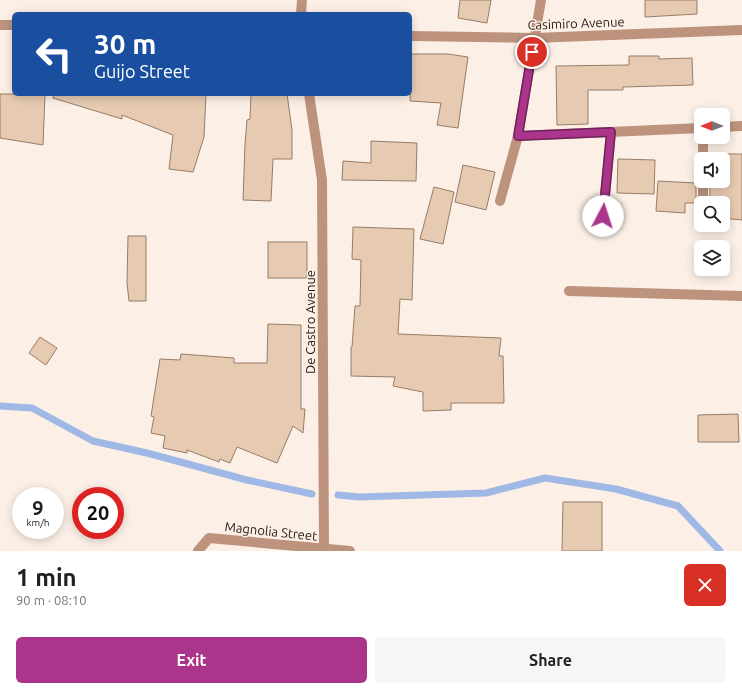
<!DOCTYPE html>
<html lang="en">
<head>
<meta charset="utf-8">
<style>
  :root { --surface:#fff; --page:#f6f6f6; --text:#202124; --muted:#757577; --accent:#ac358c }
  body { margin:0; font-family:Ubuntu,sans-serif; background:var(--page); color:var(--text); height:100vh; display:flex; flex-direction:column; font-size:15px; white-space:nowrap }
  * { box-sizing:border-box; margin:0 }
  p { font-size:13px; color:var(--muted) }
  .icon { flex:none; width:22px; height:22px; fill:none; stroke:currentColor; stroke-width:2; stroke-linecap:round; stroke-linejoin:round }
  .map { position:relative; height:551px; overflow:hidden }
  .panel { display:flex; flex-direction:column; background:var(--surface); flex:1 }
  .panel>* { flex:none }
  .hud { position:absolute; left:12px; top:12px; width:400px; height:84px; border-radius:6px; box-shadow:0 2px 10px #0003; background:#1a4fa0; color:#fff; overflow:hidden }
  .needle { width:26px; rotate:270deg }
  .controls { position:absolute; left:694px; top:108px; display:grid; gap:8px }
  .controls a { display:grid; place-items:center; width:36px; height:36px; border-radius:6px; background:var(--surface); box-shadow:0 2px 10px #0003; font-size:20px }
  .speed { position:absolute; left:12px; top:487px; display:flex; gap:8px; font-size:20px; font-weight:700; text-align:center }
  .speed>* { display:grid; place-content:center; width:52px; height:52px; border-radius:50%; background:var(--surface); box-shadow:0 2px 10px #0003; line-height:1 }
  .speed small { font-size:10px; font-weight:400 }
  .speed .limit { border:6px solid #d22; background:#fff; color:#111 }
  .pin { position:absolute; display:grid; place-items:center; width:34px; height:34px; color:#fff; margin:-17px; border:2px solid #fff; border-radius:50%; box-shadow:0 1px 4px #0007 }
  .me { position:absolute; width:44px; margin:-22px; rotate:5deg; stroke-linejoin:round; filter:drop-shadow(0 0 3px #0008) }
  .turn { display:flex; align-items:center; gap:14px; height:84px; padding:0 16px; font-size:18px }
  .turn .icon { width:52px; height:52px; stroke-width:2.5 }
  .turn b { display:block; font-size:28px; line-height:34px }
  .round { display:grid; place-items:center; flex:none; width:42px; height:42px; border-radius:6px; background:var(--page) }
  .summary { display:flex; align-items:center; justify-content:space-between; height:68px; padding:0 16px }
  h1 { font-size:24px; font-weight:700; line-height:30px }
  .button { display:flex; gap:8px; margin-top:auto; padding:8px 16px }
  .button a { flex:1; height:46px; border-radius:6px; background:var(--accent); color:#fff; font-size:16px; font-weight:700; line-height:46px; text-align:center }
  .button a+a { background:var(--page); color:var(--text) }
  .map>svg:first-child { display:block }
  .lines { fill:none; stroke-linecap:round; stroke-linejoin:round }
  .stream { stroke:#9fb8e6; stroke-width:7 }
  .building { fill:#e7cab2; stroke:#977c67 }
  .minor { stroke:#bd937e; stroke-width:10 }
  .route-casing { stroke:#70225b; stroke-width:10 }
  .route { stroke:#ac358c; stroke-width:7 }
  .labels { text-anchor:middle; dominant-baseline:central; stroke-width:3; stroke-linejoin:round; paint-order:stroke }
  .street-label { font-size:13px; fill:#241a11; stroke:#fcf0e6 }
</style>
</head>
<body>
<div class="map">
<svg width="742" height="551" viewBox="0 0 742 551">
  <rect width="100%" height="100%" fill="#fcf0e6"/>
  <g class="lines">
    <!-- stream -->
    <g class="stream">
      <path d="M 0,406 L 32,408 L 93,441 L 147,453 L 247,480 L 312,494"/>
      <path d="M 338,495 L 359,497 L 486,493 L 545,478 L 616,489 L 678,506 L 720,551"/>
    </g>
  </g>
  <!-- building -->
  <g class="building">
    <path d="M 460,0 L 491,0 L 487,23 L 458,18 Z"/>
    <path d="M 645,0 L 697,0 L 697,14 L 645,17 Z"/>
    <path d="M 410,54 L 448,54 L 468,57 L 458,128 L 437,125 L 441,103 L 410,101 Z"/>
    <path d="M 629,56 L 659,56 L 659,59 L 692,58 L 693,85 L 623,87 L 623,90 L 588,90 L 588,124 L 557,125 L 556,66 L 629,65 Z"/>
    <path d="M 0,94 L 45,94 L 43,145 L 0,138 Z"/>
    <path d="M 54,94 L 206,94 L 204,137 L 193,172 L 169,169 L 173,135 L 122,115 L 122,119 L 53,98 Z"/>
    <path d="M 251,94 L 287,94 L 292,130 L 292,159 L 273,159 L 271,201 L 243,200 L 245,144 L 247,120 L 250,119 Z"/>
    <path d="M 371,141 L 417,143 L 416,181 L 342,180 L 343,161 L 371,163 Z"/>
    <path d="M 712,154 L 742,154 L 742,220 L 723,218 L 723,203 L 710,203 L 710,183 L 712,184 L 712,181 L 723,181 L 723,159 L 712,159 Z"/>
    <path d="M 618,159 L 655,160 L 654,194 L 617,193 Z"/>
    <path d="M 463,165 L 495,172 L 486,210 L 455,202 Z"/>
    <path d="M 658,181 L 696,183 L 696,203 L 685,203 L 685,213 L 656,211 Z"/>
    <path d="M 434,187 L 454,192 L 443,244 L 420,239 Z"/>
    <path d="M 353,227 L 414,229 L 412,300 L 400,299 L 398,334 L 501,338 L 499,356 L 503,356 L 504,403 L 451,403 L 451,410 L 423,411 L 423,392 L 393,386 L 395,377 L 351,376 L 351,347 L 352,347 L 355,306 L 360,306 L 361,260 L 352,259 Z"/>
    <path d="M 128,236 L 146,236 L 146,301 L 129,301 L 127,283 Z"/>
    <rect x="268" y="242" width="39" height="36"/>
    <path d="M 268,324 L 301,325 L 301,409 L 305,409 L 303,433 L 293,426 L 277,463 L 237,447 L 230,463 L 220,459 L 219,462 L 187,450 L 187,453 L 163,448 L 165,436 L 151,433 L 154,417 L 151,416 L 160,359 L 180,360 L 181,354 L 234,358 L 234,363 L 267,363 Z"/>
    <path d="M 40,337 L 57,348 L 46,365 L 29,353 Z"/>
    <path d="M 738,414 L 739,442 L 698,442 L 698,415 Z"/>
    <path d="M 563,502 L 602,502 L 602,551 L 562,551 Z"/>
  </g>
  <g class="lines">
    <!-- minor -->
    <g class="minor">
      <path d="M 301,14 L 302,0"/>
      <path d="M 0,25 L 14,25"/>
      <path d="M 410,36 L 534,38 L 742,30"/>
      <path d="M 309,94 L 322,180 L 324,551"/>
      <path d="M 723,127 L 742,126"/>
      <path d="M 518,136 L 701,128"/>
      <path d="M 703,137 L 703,159"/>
      <path d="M 703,181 L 703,203"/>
      <path d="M 500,201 L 518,136 L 541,0"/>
      <path d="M 603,216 L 611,132"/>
      <path d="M 569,291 L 742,296"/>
      <path d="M 198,551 L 209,538 L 350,551"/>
    </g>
  </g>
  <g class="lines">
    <!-- route casing -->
    <g class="route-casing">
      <path id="route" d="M 532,52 L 518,136 L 611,132 L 603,216"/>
    </g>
    <!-- route -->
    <use href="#route" class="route"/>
  </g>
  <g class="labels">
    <!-- street labels -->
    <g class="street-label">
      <text transform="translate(576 23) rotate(-2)">Casimiro Avenue</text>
      <text transform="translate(310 322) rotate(-90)">De Castro Avenue</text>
      <text transform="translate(271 531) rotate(6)">Magnolia Street</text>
    </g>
  </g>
</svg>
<div class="controls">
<a><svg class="needle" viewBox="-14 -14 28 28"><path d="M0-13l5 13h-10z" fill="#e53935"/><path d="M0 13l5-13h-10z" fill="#757577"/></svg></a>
<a><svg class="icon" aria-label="sound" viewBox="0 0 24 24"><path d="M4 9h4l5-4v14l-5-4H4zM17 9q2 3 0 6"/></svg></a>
<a><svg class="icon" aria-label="search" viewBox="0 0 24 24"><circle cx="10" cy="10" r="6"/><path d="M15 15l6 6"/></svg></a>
<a><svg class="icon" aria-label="layers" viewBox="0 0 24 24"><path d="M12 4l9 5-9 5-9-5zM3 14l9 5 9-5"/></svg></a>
</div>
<div class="speed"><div>9<small>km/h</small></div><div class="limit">20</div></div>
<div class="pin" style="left:532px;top:52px;background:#d93025"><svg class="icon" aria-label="arrive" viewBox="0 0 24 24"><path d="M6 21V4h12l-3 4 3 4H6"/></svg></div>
<svg class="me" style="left:603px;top:216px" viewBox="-20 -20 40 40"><circle r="19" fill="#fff"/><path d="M0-13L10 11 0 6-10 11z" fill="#ac358c"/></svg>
<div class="hud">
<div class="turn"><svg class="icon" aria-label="left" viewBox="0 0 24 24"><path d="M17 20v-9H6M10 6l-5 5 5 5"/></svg><div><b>30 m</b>Guijo Street</div></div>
</div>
</div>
<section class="panel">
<div class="summary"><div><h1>1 min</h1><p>90 m · 08:10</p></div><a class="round" style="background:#d93025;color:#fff"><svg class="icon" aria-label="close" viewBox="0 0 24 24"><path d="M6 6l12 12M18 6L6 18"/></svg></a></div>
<div class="button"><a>Exit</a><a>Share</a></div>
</section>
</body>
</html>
